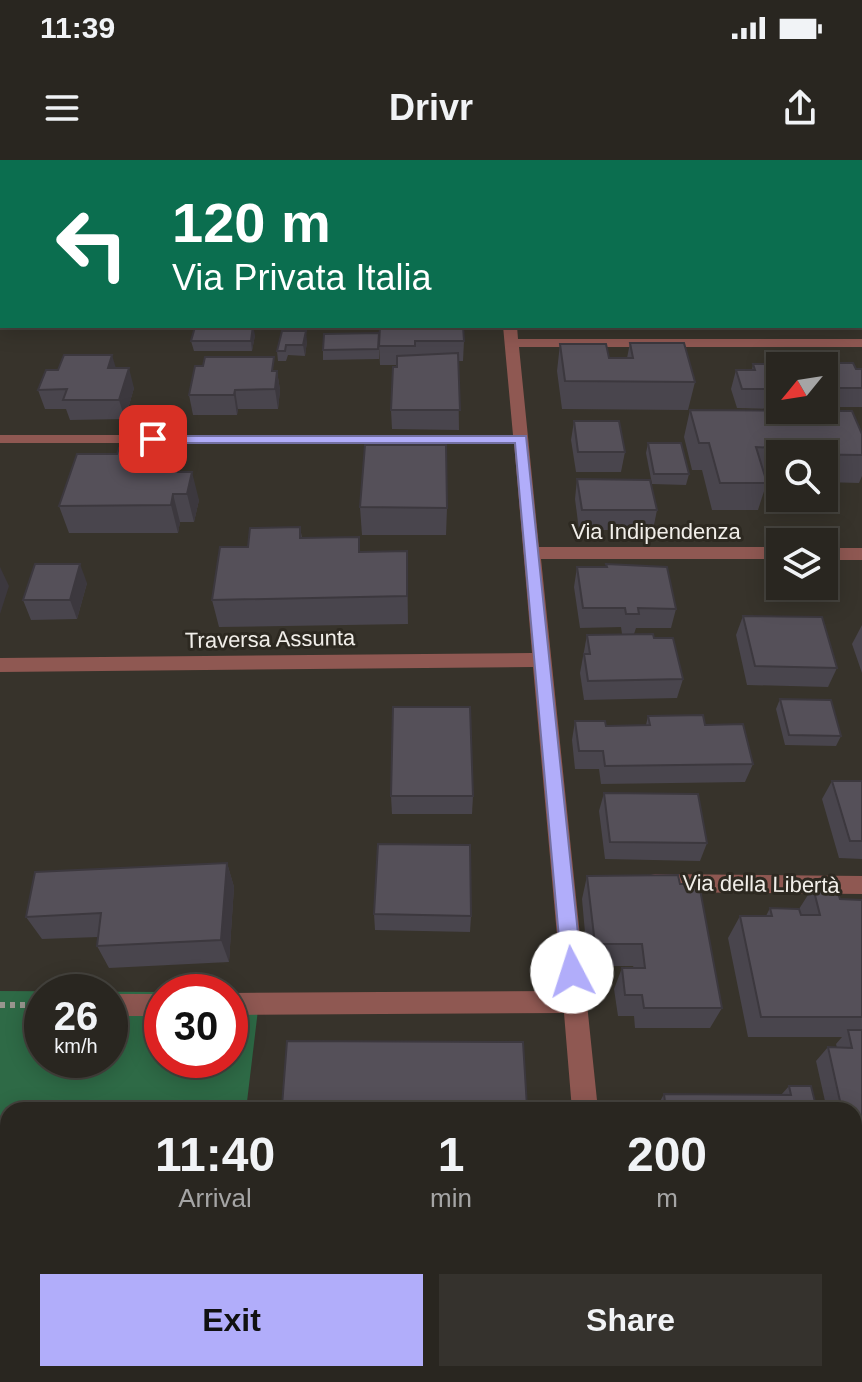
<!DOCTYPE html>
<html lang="en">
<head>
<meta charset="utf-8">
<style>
  :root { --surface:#292620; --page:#35322d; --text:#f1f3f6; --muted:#a5a5a5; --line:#45433e; --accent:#b1adfa }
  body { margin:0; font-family:Helvetica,sans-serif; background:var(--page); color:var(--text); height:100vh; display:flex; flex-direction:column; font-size:30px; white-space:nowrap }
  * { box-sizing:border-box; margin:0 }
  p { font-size:26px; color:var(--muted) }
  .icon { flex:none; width:44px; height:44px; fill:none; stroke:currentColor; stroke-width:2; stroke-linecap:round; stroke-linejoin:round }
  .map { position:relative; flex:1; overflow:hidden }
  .sheet { position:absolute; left:0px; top:942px; width:862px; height:280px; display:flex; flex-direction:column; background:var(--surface); border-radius:24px 24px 0 0; box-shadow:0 4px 20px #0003,0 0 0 2px var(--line) }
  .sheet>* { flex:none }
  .guide { position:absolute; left:0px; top:0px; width:862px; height:168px; box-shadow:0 4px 20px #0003,0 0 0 2px var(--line); background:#0b6e4f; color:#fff; overflow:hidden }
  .needle { width:52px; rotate:240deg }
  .buttons { position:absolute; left:766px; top:192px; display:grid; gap:16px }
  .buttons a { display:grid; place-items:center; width:72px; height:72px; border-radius:0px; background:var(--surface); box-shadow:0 4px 20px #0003,0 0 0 2px var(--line); font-size:40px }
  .speed { position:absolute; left:24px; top:814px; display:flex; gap:16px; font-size:40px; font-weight:700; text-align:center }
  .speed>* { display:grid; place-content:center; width:104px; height:104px; border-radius:50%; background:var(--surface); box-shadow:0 4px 20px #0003,0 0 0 2px var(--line); line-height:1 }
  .speed small { font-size:20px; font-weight:400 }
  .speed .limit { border:12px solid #d22; background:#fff; color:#111 }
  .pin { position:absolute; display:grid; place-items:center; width:68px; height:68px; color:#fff; margin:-34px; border-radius:16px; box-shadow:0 4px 12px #0006 }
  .me { position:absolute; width:88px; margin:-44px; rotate:355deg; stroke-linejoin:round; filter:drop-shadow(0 0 6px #0008) }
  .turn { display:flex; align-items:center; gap:28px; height:168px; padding:0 40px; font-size:36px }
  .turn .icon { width:104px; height:104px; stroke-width:2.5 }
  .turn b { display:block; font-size:56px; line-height:68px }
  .eta { display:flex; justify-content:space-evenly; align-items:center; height:136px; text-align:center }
  .eta b { font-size:48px; font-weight:700; line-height:56px }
  .button { display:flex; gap:16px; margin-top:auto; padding:16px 40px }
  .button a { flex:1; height:92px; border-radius:0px; background:var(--accent); color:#111; font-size:32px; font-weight:700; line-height:92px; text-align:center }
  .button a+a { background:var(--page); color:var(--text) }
  .status { display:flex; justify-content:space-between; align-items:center; height:56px; padding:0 40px; background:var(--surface); direction:ltr }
  .status svg { height:22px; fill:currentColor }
  header { display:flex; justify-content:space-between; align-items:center; height:104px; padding:0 40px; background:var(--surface); font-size:36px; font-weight:700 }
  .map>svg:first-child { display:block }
  .green { fill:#2e6a46; fill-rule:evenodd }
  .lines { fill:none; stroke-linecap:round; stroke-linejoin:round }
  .path { stroke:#99968f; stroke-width:6; stroke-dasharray:5 5; stroke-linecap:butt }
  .street { fill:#8f5852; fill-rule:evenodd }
  .wall { fill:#49454d }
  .shaded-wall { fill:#3c383e }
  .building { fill:#555059; stroke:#3c383e; stroke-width:2 }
  .route { fill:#b1adfa; stroke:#7370a2; stroke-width:2 }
  .labels { text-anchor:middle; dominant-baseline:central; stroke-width:6; stroke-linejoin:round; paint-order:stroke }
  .street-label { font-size:22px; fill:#f1eee9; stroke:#2d2921 }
</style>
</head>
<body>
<div class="status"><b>11:39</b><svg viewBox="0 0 49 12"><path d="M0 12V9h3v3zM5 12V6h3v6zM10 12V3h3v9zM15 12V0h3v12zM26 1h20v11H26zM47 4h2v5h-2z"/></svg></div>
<header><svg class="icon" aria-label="menu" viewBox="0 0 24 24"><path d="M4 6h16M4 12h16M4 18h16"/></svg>Drivr<svg class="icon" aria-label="share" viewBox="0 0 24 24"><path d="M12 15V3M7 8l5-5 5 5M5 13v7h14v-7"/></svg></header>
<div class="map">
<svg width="862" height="1222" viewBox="0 0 862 1222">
  <rect width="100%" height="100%" fill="#37332b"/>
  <!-- green -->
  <path class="green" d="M 0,831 L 162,832 L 162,900 L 230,900 L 230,833 L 260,833 L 246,950 L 8,950 L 8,978 L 0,978 ZM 42,832 L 110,832 L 110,900 L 42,900 Z"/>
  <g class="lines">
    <!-- path -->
    <path class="path" d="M 0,845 L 42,845"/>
    <!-- street -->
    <g class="street">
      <rect x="489" y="0" width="10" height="2"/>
      <rect x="0" y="15" width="2" height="6"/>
      <rect x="860" y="95" width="2" height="8"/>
      <path d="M 503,166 L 517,166 L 518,179 L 862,179 L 862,187 L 519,187 L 539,387 L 780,387 L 780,399 L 541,399 L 598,950 L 572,950 L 564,853 L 230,855 L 230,833 L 562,831 L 533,507 L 0,512 L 0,498 L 532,493 L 514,283 L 0,283 L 0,275 L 513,275 Z"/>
      <rect x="824" y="388" width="38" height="12"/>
      <path d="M 655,714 L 862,716 L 862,734 L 655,732 L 647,730 L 644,723 L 647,716 Z"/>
      <rect x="110" y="834" width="52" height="22"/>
      <rect x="0" y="990" width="8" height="26"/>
      <rect x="854" y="1031" width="8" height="26"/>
      <path d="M 596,1214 L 626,1214 L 627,1222 L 597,1222 Z"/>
    </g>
  </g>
  <!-- wall -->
  <g class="wall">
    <rect x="233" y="0" width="56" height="2"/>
    <path d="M 303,0 L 368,0 L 368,1 L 325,1 Z"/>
    <path d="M 376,0 L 446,0 L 446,1 Z"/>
    <path d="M 571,0 L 638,0 L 637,2 L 571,2 Z"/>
    <path d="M 704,0 L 746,0 L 746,2 L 705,2 Z"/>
    <path d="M 747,0 L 813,0 L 813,2 L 748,2 Z"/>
    <rect x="860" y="21" width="2" height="58"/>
    <path d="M 0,71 L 2,71 L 2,120 L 0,123 Z"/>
    <path d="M 380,166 L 464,181 L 463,201 L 458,201 L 459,270 L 392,269 L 391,250 L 397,205 L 380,205 L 379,186 L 379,199 L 323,200 L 323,190 L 379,185 Z"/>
    <path d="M 282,171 L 307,181 L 305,196 L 288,195 L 286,201 L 278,201 L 277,191 Z"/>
    <path d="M 255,175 L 252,191 L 194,191 L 191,181 Z"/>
    <path d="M 630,183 L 695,222 L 688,250 L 562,249 L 557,211 L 560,184 L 609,198 L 627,198 Z"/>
    <path d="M 818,203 L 862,209 L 862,247 L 824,247 L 824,206 L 817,206 Z"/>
    <path d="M 753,204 L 780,206 L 780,249 L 737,248 L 731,229 L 736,210 L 752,210 Z"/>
    <path d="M 116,208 L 134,228 L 125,259 L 70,260 L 66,249 L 45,249 L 38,230 Z"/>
    <path d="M 277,211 L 280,230 L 278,249 L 238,249 L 237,255 L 193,255 L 189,235 Z"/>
    <path d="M 690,250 L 862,274 L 862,316 L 859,323 L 824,322 L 824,294 L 780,294 L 780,322 L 767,322 L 758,350 L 712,350 L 702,310 L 692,310 L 684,277 Z"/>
    <path d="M 574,261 L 625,292 L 621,312 L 576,312 L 571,280 Z"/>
    <path d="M 648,283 L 689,314 L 686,325 L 652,324 L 646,293 Z"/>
    <path d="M 154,296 L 174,308 L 179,308 L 180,312 L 199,340 L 194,362 L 180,362 L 178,373 L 69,373 L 59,346 Z"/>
    <path d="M 577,319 L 657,350 L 653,370 L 579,370 L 575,339 Z"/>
    <path d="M 360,347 L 447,348 L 446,375 L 362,375 Z"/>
    <path d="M 300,367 L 302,378 L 359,377 L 360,392 L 407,391 L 408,464 L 219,467 L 212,440 L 248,387 Z"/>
    <path d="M 606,404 L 676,449 L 671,468 L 636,468 L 634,474 L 622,474 L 621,467 L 580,468 L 574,427 L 577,407 L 606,407 Z"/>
    <path d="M 87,423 L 77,459 L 31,460 L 23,440 Z"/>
    <path d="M 743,456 L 837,508 L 828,527 L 747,525 L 736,475 Z"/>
    <path d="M 862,465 L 862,513 L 852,484 Z"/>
    <path d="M 587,475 L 654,478 L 683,519 L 677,538 L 584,540 L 580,513 Z"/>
    <path d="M 780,539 L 841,576 L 836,586 L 785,585 L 776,549 Z"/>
    <path d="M 648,556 L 705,565 L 753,604 L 745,622 L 601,624 L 599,609 L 575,609 L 572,580 L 575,561 L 606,566 L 646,565 Z"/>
    <path d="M 832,621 L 862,621 L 862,699 L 839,698 L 822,639 Z"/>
    <path d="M 604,633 L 707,683 L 700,701 L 605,699 L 599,651 Z"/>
    <path d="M 391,636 L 473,636 L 472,654 L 392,654 Z"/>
    <path d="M 227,703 L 234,727 L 229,802 L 109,808 L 97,786 L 98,777 L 42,779 L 26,757 Z"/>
    <path d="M 587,716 L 680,724 L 722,848 L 710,868 L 635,868 L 634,856 L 618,856 L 614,829 L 622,808 L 634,808 L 633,806 L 588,806 L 582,739 Z"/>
    <path d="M 813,727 L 840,739 L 862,740 L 862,1019 L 854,1018 L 854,950 L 827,950 L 816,901 L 828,887 L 837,888 L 836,884 L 842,877 L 748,877 L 728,778 L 740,756 L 766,756 L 770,748 L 799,749 Z"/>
    <path d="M 374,754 L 471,756 L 470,772 L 375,770 Z"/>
    <path d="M 789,926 L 817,950 L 658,950 L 657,947 L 664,934 L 781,935 Z"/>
    <path d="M 282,946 L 527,947 L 526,950 L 283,950 Z"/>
    <path d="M 639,1214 L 750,1214 L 751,1222 L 640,1222 Z"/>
    <path d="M 812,1214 L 854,1214 L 862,1222 L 813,1222 Z"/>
  </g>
  <!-- shaded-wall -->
  <g class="shaded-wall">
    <path d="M 0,107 L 2,113 L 2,120 L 0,123 Z"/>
    <path d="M 253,166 L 255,175 L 252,191 L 251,181 Z"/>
    <path d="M 306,171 L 307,181 L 305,196 L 303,185 Z"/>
    <path d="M 112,195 L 118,215 L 108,208 Z"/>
    <path d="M 129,208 L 134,228 L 125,259 L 119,240 Z"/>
    <path d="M 277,211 L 280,230 L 278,249 L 275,229 Z"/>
    <path d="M 235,230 L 238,249 L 237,255 L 234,235 Z"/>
    <path d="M 171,296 L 178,324 L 175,335 L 168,308 Z"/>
    <path d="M 192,312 L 199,340 L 194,362 L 187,334 Z"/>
    <path d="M 173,334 L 180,362 L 178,373 L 171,345 Z"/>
    <path d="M 80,404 L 87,423 L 77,459 L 70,440 Z"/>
    <path d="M 0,407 L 9,426 L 0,454 Z"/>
    <path d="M 227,703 L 234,727 L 229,802 L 221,780 Z"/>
    <path d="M 8,1177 L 8,1214 L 21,1214 L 19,1222 L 0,1222 L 0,1207 Z"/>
    <rect x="279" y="1214" width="8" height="8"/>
  </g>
  <!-- building -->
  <g class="building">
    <rect x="303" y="0" width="21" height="2"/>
    <rect x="376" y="0" width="34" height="2"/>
    <path d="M 760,0 L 802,0 L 803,2 L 761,2 Z"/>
    <rect x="860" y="21" width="2" height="32"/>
    <rect x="0" y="71" width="2" height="25"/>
    <path d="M 253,166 L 251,181 L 191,181 L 195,167 Z"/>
    <path d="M 380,166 L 463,166 L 464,181 L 415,181 L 415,186 L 379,186 Z"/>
    <path d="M 282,171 L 306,171 L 303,185 L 286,185 L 285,191 L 277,191 Z"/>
    <path d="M 379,173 L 378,189 L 323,190 L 324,174 Z"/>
    <path d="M 630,183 L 684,183 L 695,222 L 565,221 L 560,184 L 606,184 L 609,198 L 633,198 Z"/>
    <path d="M 458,193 L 460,250 L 391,250 L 393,207 L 397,207 L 397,196 Z"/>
    <path d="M 64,195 L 112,195 L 108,208 L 129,208 L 119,240 L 63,240 L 67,229 L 38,230 L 46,210 L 58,210 Z"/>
    <path d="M 205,197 L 274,197 L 272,211 L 277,211 L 275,229 L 235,230 L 234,235 L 189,235 L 195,206 L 203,206 Z"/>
    <path d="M 818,203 L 853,203 L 856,209 L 862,209 L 862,228 L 830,228 L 824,215 L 824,206 L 820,206 Z"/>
    <path d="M 753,204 L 788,204 L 789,206 L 780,206 L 780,229 L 742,229 L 736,210 L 755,210 Z"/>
    <path d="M 690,250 L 852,251 L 862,274 L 862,295 L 775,294 L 773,288 L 756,287 L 767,323 L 720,323 L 709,283 L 699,283 Z"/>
    <path d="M 574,261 L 619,261 L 625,292 L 578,292 Z"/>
    <path d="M 648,283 L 681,283 L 689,314 L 654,314 Z"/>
    <path d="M 365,285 L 446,285 L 447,348 L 360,347 Z"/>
    <path d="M 119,288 L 152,288 L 149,296 L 171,296 L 168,308 L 179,308 L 178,312 L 192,312 L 187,334 L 173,334 L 171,345 L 59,346 L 77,294 L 117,294 Z"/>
    <path d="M 577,319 L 650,320 L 657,350 L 582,350 Z"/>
    <path d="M 300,367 L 300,378 L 359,377 L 359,392 L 407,391 L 407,436 L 212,440 L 220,387 L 248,387 L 250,368 Z"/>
    <path d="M 35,404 L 80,404 L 70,440 L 23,440 Z"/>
    <path d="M 606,404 L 667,407 L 676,449 L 638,448 L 639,454 L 626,454 L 625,448 L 583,448 L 577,407 L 607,407 Z"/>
    <path d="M 743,456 L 822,457 L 837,508 L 755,506 Z"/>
    <path d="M 653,474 L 654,478 L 673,478 L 683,519 L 588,521 L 584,494 L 590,494 L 587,475 Z"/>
    <path d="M 780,539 L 831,540 L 841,576 L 789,575 Z"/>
    <path d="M 393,547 L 470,547 L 473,636 L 391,636 Z"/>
    <path d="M 703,555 L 705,565 L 743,564 L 753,604 L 605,606 L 603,591 L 579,591 L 575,561 L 605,561 L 606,566 L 650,565 L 648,556 Z"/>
    <path d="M 832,621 L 862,621 L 862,681 L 850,681 Z"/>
    <path d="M 604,633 L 698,634 L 707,683 L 610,682 Z"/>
    <path d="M 378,684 L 470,685 L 471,756 L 374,754 Z"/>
    <path d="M 227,703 L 221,780 L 97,786 L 101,753 L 26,757 L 35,712 Z"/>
    <path d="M 678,715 L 680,724 L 699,724 L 722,848 L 644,848 L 642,835 L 625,835 L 622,808 L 645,808 L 642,784 L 595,784 L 587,716 Z"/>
    <path d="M 813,727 L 836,728 L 840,739 L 862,740 L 862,857 L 761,857 L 740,756 L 772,756 L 770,748 L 799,749 L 801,755 L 820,755 Z"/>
    <path d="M 848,870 L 862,870 L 862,1007 L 856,1007 L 854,998 L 854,950 L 842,950 L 828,887 L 852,888 Z"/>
    <path d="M 287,881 L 523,882 L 527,947 L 282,946 Z"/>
    <path d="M 789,926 L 811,926 L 817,950 L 666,950 L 664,934 L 791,935 Z"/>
    <path d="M 854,1088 L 862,1088 L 862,1222 L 835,1222 L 833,1214 L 854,1214 Z"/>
    <path d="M 0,1167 L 8,1167 L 8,1177 L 0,1207 Z"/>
    <path d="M 117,1214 L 279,1214 L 279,1222 L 116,1222 Z"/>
    <rect x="395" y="1214" width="132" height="8"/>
    <path d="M 650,1214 L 750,1214 L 751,1222 L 651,1222 Z"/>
  </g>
  <!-- route -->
  <path class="route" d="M 149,276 L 526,276 L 582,812 L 579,819 L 572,822 L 565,819 L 562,812 L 515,283 L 153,283 L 149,281 Z"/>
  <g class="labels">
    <!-- street labels -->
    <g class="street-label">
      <text x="656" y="371">Via Indipendenza</text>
      <text transform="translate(270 479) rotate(-1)">Traversa Assunta</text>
      <text transform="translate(761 724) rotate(1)">Via della Libertà</text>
    </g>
  </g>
</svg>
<div class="buttons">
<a><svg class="needle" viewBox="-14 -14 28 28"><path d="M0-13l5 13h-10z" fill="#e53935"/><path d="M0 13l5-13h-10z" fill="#a5a5a5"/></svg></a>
<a><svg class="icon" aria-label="search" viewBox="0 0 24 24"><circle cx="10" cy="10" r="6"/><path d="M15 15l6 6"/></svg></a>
<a><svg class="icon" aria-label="layers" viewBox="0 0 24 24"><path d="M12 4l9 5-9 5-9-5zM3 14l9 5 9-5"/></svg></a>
</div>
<div class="speed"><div>26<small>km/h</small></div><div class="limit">30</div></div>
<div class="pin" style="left:153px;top:279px;background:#d93025"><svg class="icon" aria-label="arrive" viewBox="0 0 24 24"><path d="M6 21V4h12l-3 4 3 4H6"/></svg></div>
<svg class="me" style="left:572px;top:812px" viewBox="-20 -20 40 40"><circle r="19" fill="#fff"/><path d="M0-13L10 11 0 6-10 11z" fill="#b1adfa"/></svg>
<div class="guide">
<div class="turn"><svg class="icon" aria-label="left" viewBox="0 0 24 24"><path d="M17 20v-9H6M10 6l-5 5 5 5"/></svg><div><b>120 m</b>Via Privata Italia</div></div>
</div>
<section class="sheet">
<div class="eta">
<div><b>11:40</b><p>Arrival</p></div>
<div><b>1</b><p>min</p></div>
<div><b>200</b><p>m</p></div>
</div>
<div class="button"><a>Exit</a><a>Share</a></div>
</section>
</div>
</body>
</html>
